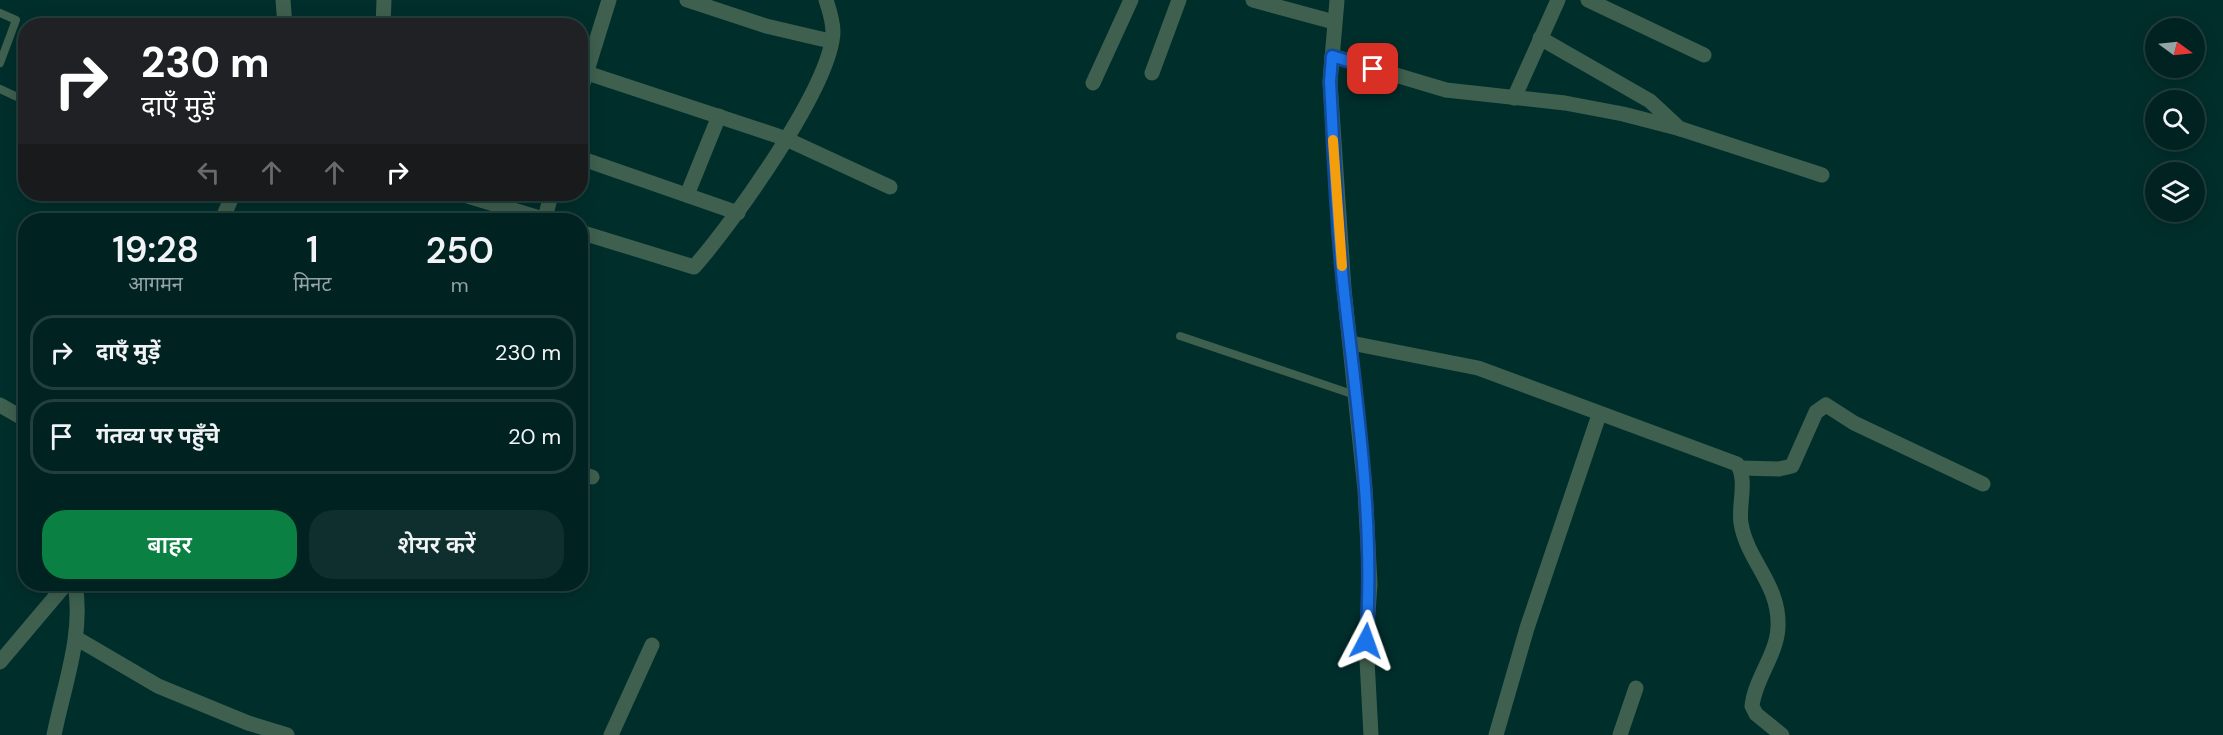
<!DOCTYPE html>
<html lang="hi">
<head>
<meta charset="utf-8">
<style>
  :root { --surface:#002220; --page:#0e2f2d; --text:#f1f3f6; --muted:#95a4a5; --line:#223f3e; --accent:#0b8043 }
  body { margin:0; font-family:"DM Sans","Noto Sans Devanagari",sans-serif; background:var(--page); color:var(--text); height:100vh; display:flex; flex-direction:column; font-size:22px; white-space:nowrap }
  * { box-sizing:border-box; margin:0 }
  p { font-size:20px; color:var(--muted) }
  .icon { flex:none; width:33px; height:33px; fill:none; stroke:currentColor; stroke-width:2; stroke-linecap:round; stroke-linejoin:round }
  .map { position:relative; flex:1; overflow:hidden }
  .sheet { position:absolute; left:18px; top:213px; width:570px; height:378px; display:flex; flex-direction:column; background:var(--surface); border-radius:24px; box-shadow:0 3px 15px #0003,0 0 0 2px var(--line) }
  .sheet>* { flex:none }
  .banner { position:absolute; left:18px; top:18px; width:570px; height:183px; border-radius:24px; box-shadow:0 3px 15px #0003,0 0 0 2px var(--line); background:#202124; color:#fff; overflow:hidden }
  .needle { width:39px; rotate:105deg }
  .fabs { position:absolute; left:2145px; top:18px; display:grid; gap:12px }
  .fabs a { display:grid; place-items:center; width:60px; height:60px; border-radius:50%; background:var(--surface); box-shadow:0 3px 15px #0003,0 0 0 2px var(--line); font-size:30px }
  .pin { position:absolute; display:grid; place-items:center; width:51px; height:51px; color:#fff; margin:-26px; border-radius:12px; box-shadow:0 3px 9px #0006 }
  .me { position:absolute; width:66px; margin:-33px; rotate:4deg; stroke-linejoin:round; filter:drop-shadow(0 0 4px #0008) }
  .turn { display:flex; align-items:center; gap:21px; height:126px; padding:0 24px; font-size:27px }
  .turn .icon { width:78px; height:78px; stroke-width:2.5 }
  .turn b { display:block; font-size:42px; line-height:51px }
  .lanes { display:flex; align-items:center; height:57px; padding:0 24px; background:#0003; justify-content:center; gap:30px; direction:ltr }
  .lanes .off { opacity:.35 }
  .eta { display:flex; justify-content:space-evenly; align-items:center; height:102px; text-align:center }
  .eta b { font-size:36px; font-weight:600; line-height:42px }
  .primary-button { display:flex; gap:12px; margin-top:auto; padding:12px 24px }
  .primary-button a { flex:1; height:69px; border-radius:24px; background:var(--accent); color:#fff; font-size:24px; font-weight:600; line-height:69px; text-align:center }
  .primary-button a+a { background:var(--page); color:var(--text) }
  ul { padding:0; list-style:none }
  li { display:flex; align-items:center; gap:18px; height:75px; margin:0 12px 9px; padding:0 12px; border:3px solid var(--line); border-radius:24px }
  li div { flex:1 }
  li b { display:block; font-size:22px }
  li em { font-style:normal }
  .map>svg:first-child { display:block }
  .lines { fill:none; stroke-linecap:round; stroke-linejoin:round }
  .service { stroke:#3f604f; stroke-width:8 }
  .minor { stroke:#3f604f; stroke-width:15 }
  .tertiary { stroke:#3f604f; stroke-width:15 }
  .route-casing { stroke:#114b97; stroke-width:15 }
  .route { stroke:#1a73e8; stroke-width:10 }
  .slow { stroke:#f59e0b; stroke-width:10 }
</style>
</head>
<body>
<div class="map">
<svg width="2223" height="735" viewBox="0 0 2223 735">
  <rect width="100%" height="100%" fill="#002e2b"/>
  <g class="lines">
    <!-- service -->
    <g class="service">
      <path d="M 0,13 L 16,20 L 0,63"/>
      <path d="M 0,89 L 26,101"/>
      <path d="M 104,218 L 109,220"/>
      <path d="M 1180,336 L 1355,395"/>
    </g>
    <!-- minor -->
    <g class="minor">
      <path d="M 687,0 L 766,26 L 830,41"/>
      <path d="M 1253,0 L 1334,22"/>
      <path d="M 1588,0 L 1704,55"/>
      <path d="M 383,26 L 384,0"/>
      <path d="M 1540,38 L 1650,101 L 1680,129"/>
      <path d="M 1332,56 L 1446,90 L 1565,103 L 1623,114 L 1681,129 L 1822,175"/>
      <path d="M 587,73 L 784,138 L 890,187"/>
      <path d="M 1152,73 L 1179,0"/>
      <path d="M 1093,83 L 1131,0"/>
      <path d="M 580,93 L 609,0"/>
      <path d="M 1514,98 L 1558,0"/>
      <path d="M 580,158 L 738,213"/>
      <path d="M 461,194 L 546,220"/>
      <path d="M 687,195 L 719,116"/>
      <path d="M 545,219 L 551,194"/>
      <path d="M 580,232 L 694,267 C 732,224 831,87 833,32 C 833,22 829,9 826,0"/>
      <path d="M 1351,343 L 1478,368 L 1737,464 C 1748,479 1738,506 1741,523 C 1747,561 1780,584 1778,627 C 1777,655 1755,678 1752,706 L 1756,714 L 1782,735"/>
      <path d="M 0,405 L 26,420"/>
      <path d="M 1740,468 L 1779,469 L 1792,466 L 1816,412 L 1826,405 L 1854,423 L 1983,484"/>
      <path d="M 580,473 L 592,477"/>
      <path d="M 76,638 L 158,686 L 248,723 L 287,735"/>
      <path d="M 54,735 C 64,685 84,634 75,584"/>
      <path d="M 611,735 L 652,645"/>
      <path d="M 1496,735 L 1527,628 L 1599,415"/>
      <path d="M 1620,735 L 1636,688"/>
    </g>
    <!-- tertiary -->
    <g class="tertiary">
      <path d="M 283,0 L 285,26"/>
      <path d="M 1337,0 L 1330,82 L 1344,289 L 1365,490 L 1370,584 L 1366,641 L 1371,735"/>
      <path d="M 222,220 L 233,194"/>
      <path d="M 0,662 L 66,584"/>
    </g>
  </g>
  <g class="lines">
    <!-- route casing -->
    <g class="route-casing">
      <path id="route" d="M 1366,641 C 1375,525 1357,407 1344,291 C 1336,222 1334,152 1330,82 L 1332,56 L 1373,69"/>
    </g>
    <!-- route -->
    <use href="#route" class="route"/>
    <!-- slow -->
    <path class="slow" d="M 1333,140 L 1342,266"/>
  </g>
</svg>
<div class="fabs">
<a><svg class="needle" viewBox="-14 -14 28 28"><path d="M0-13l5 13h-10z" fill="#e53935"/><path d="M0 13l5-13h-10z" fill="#95a4a5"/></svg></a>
<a><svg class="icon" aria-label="search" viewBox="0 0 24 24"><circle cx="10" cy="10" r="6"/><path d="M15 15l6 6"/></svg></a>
<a><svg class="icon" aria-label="layers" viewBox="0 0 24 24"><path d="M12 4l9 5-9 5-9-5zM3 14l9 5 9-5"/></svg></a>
</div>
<div class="pin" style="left:1373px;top:69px;background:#d93025"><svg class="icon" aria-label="arrive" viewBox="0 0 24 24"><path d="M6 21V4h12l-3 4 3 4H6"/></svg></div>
<svg class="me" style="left:1366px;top:641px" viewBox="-20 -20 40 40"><path d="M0-17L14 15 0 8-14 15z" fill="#1a73e8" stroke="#fff" stroke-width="4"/></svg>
<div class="banner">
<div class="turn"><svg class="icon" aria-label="right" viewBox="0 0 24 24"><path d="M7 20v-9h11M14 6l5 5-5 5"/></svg><div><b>230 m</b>दाएँ मुड़ें</div></div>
<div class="lanes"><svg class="icon off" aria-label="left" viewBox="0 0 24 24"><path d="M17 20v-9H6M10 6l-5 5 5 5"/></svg><svg class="icon off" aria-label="ahead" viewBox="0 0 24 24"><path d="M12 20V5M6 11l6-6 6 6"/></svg><svg class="icon off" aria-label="ahead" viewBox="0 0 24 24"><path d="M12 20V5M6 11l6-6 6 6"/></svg><svg class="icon" aria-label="right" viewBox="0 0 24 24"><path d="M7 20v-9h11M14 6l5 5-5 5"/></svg></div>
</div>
<section class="sheet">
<div class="eta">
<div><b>19:28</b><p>आगमन</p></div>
<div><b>1</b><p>मिनट</p></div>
<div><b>250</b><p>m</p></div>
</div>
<ul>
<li><svg class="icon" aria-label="right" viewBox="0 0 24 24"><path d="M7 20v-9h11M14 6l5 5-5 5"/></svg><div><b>दाएँ मुड़ें</b></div><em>230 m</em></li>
<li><svg class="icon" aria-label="arrive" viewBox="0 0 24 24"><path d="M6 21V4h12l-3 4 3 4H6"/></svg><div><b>गंतव्य पर पहुँचे</b></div><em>20 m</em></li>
</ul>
<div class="primary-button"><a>बाहर</a><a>शेयर करें</a></div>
</section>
</div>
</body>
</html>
